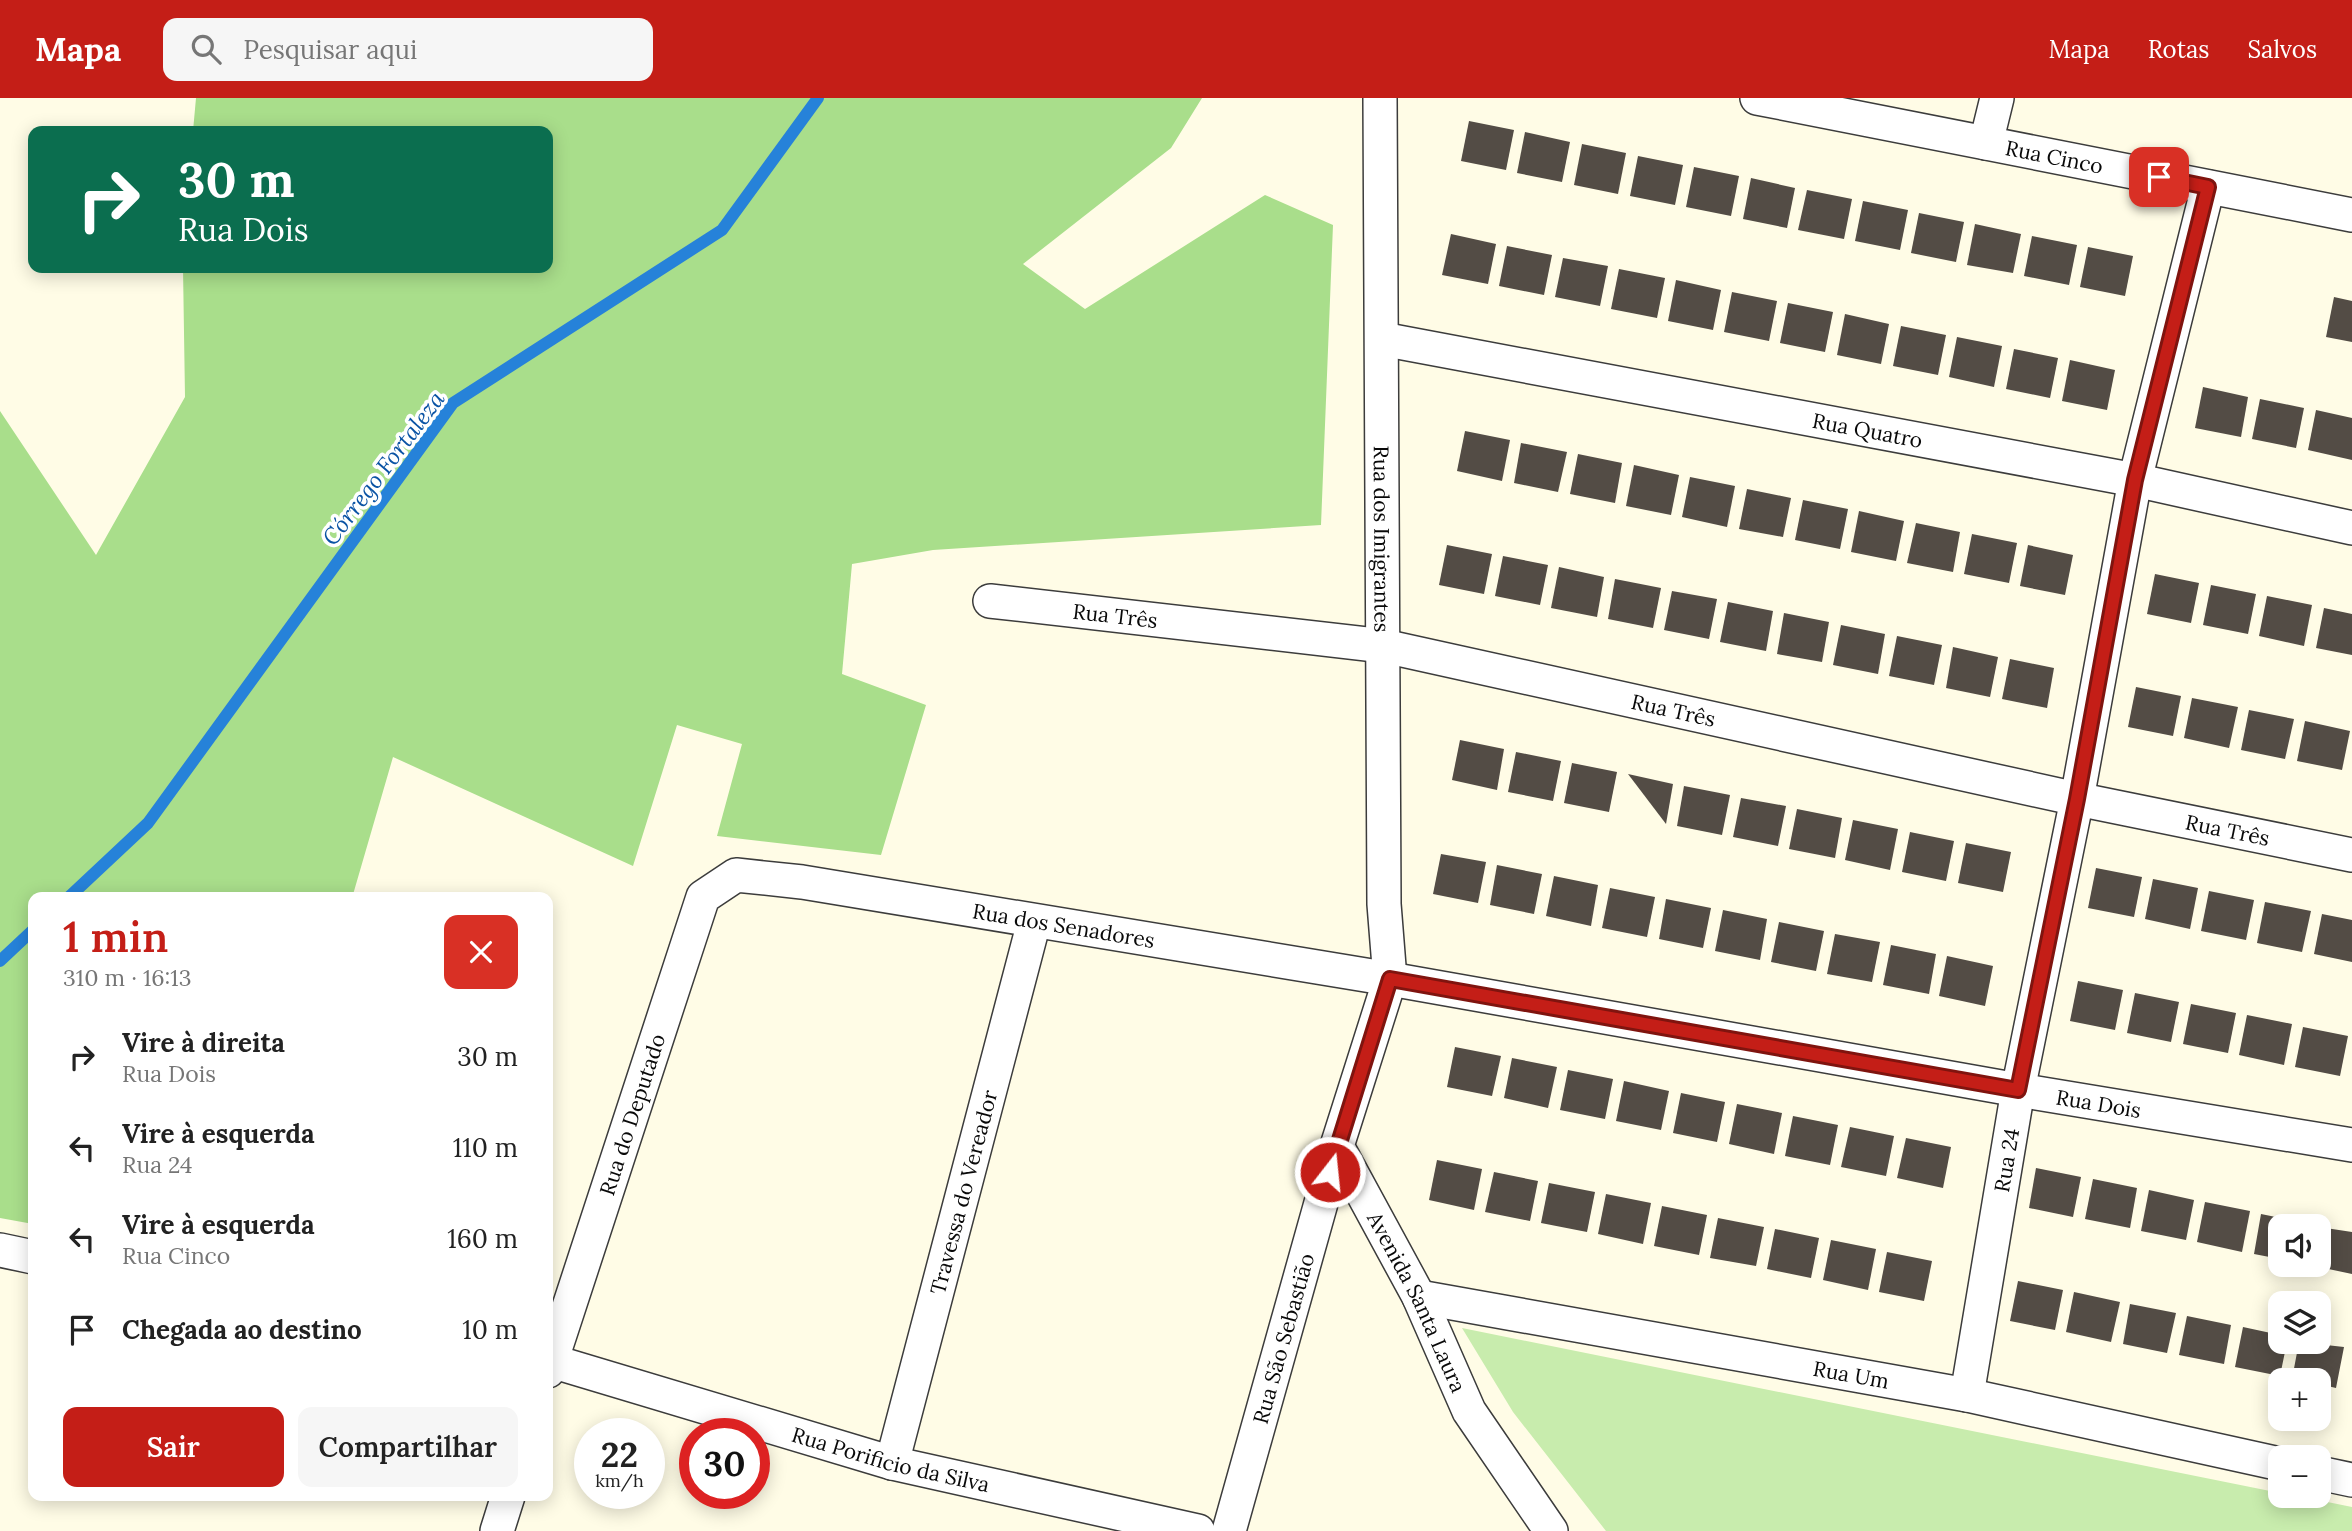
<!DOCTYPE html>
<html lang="pt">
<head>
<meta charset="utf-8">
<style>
  :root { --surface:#fff; --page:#f6f6f6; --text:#222; --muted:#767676; --accent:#c41e17 }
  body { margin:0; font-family:Lora,serif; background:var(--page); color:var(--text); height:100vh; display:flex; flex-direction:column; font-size:26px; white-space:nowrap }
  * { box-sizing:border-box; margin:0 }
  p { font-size:23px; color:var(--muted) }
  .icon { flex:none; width:38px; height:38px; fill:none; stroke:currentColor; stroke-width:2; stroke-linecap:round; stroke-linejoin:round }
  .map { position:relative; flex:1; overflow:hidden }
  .sheet { position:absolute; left:28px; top:794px; width:525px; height:609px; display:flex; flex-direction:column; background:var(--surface); border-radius:14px; box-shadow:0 4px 18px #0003 }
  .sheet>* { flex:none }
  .hud { position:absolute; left:28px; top:28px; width:525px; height:147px; border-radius:14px; box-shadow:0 4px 18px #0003; background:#0b6e4f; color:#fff; overflow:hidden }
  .buttons { position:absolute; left:2268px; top:1116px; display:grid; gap:14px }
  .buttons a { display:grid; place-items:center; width:63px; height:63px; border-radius:14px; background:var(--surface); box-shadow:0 4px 18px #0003; font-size:35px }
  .speed { position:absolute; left:574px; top:1320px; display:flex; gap:14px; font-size:35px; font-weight:700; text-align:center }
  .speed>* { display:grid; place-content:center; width:91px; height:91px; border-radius:50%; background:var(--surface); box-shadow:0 4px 18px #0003; line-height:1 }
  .speed small { font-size:18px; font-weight:400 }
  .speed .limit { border:10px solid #d22; background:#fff; color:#111 }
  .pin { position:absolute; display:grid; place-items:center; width:60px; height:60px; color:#fff; margin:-30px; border-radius:14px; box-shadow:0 4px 10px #0006 }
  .me { position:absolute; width:77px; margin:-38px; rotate:16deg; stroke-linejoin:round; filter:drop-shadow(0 0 5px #0008) }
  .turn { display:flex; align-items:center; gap:24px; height:147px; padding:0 35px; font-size:32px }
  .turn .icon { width:91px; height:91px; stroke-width:2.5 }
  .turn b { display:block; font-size:49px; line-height:60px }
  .round { display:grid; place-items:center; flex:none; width:74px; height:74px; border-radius:14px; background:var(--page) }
  .summary { display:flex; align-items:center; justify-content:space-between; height:119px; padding:0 35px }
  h1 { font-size:42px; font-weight:600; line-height:52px; color:var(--accent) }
  .cta { display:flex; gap:14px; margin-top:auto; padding:14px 35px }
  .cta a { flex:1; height:80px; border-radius:14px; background:var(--accent); color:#fff; font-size:28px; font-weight:600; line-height:80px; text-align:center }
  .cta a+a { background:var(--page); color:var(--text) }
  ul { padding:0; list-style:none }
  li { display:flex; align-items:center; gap:21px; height:91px; padding:0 35px }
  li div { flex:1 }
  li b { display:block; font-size:26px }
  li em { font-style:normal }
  header { display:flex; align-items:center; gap:42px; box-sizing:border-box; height:98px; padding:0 35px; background:var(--accent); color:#fff }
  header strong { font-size:33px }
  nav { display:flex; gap:38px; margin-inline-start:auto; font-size:24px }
  .search { width:490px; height:63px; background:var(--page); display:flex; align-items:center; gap:18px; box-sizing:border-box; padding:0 24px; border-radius:14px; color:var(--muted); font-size:26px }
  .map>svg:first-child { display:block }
  .green { fill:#c8ecad }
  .forest { fill:#a9de8b }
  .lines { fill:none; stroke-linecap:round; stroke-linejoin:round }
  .stream { stroke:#2682d9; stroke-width:12 }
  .building { fill:#534c45 }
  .street-casing { stroke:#3c3c3c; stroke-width:36 }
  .street { stroke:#fff; stroke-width:33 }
  .route-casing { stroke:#7f140f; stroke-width:18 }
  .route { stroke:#c41e17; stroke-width:12 }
  .labels { text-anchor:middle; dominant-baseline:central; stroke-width:7; stroke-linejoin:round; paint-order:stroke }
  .street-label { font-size:21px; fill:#090909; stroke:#fff }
  .water-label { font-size:23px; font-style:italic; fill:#0a53a4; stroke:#fff }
</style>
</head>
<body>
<header>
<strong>Mapa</strong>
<div class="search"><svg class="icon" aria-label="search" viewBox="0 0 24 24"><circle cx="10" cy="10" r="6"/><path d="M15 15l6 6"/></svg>Pesquisar aqui</div>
<nav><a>Mapa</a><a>Rotas</a><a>Salvos</a></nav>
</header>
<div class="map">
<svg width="2352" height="1433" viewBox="0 0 2352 1433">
  <rect width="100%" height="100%" fill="#fffce6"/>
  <!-- green -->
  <path class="green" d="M 1462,1230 L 2280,1395 L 2280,1398 L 2298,1398 L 2352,1409 L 2352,1433 L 1606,1433 L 1513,1314 Z"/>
  <!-- forest -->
  <path class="forest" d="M 196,0 L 1202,0 L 1171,50 L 1023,166 L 1085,211 L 1265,97 L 1333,127 L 1321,427 L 933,452 L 852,466 L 842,576 L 926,607 L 881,757 L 717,738 L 742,646 L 677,627 L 633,768 L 393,659 L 352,800 L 33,800 L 33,1126 L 0,1120 L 0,313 L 96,457 L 185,299 L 183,170 L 548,170 L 548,33 L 193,33 Z"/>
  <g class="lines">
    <!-- stream -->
    <g class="stream">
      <path d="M 68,800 L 148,725 L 453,305 L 722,132 L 818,0"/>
      <path d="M 0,863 L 33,832"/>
    </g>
  </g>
  <!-- building -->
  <g class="building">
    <path d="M 1469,23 L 1514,32 L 1506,72 L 1461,63 Z"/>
    <path d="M 1525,34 L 1570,44 L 1562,84 L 1517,75 Z"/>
    <path d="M 1582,46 L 1626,55 L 1618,96 L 1574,87 Z"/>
    <path d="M 1638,58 L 1683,67 L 1675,107 L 1630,98 Z"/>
    <path d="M 1694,69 L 1739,78 L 1731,118 L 1686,109 Z"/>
    <path d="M 1751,80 L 1795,90 L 1787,130 L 1743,121 Z"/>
    <path d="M 1807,92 L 1852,101 L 1844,141 L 1798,132 Z"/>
    <path d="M 1863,103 L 1908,112 L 1900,152 L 1855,143 Z"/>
    <path d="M 1919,115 L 1964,124 L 1956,164 L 1911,155 Z"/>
    <path d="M 1975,126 L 2021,136 L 2013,175 L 1967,167 Z"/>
    <path d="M 1451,136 L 1496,146 L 1488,186 L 1442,177 Z"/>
    <path d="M 2032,138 L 2077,147 L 2069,187 L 2024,178 Z"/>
    <path d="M 1507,148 L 1552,157 L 1544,197 L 1499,188 Z"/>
    <path d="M 2088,149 L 2133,158 L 2125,198 L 2080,189 Z"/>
    <path d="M 1563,160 L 1608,168 L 1600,208 L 1555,199 Z"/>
    <path d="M 1619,171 L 1665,180 L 1657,220 L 1611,211 Z"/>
    <path d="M 1676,182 L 1721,192 L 1713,232 L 1668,223 Z"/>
    <path d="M 1732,194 L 1777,203 L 1769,243 L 1724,234 Z"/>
    <path d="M 2334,199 L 2352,203 L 2352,244 L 2326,239 Z"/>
    <path d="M 1788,205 L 1833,214 L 1825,254 L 1780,245 Z"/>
    <path d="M 1845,216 L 1889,226 L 1881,266 L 1837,257 Z"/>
    <path d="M 1901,228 L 1946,237 L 1938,277 L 1893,268 Z"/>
    <path d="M 1957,239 L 2002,248 L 1994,289 L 1949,279 Z"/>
    <path d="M 2014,251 L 2058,260 L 2050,300 L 2006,291 Z"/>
    <path d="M 2070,262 L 2115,272 L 2107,312 L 2062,303 Z"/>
    <path d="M 2203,289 L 2248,299 L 2241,339 L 2195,330 Z"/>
    <path d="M 2260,301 L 2304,310 L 2296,350 L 2252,341 Z"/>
    <path d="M 2316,312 L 2352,320 L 2352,362 L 2308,352 Z"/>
    <path d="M 1465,333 L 1510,342 L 1502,383 L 1457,373 Z"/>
    <path d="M 1521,345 L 1567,354 L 1558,394 L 1514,385 Z"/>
    <path d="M 1578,356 L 1622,365 L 1615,405 L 1570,396 Z"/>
    <path d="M 1634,367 L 1679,377 L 1671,417 L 1626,408 Z"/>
    <path d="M 1690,379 L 1735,388 L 1727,429 L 1682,419 Z"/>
    <path d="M 1747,391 L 1791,400 L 1783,439 L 1739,431 Z"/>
    <path d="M 1803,402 L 1848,411 L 1840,451 L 1795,442 Z"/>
    <path d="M 1859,413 L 1904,423 L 1896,463 L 1851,454 Z"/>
    <path d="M 1916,425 L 1960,434 L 1953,474 L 1907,465 Z"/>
    <path d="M 1972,436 L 2017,445 L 2009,485 L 1964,476 Z"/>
    <path d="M 1447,447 L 1492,456 L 1484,496 L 1439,487 Z"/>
    <path d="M 2028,447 L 2073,457 L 2065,497 L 2020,488 Z"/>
    <path d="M 1503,458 L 1548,467 L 1540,507 L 1495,498 Z"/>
    <path d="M 1559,469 L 1604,479 L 1597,519 L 1551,510 Z"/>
    <path d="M 2155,476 L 2199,485 L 2191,525 L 2147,516 Z"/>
    <path d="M 1615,481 L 1661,490 L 1653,530 L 1608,521 Z"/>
    <path d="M 2211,487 L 2256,496 L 2248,536 L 2203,527 Z"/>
    <path d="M 1672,493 L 1717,501 L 1709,541 L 1664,532 Z"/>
    <path d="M 2267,498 L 2312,507 L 2304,548 L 2259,538 Z"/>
    <path d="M 1728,504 L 1773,513 L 1766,553 L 1720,544 Z"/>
    <path d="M 2324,510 L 2352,516 L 2352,557 L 2316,550 Z"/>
    <path d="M 1784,515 L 1829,524 L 1822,564 L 1777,556 Z"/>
    <path d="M 1841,527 L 1885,536 L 1878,576 L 1833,567 Z"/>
    <path d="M 1897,538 L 1942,547 L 1934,587 L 1889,578 Z"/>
    <path d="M 1953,549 L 1998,559 L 1990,599 L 1946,590 Z"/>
    <path d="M 2010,561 L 2054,570 L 2047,610 L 2002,601 Z"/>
    <path d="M 2136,589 L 2181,598 L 2173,638 L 2128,629 Z"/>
    <path d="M 2192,600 L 2238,609 L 2229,650 L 2184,640 Z"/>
    <path d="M 2249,612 L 2294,621 L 2285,661 L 2241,652 Z"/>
    <path d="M 2305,623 L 2350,633 L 2342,672 L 2297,663 Z"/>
    <path d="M 1460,642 L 1504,651 L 1497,692 L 1452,682 Z"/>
    <path d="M 1516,654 L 1561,663 L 1553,703 L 1508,694 Z"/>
    <path d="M 1572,665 L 1617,674 L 1609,714 L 1564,705 Z"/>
    <path d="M 1628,676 L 1673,686 L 1666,726 Z"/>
    <path d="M 1684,688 L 1730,697 L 1722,737 L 1677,728 Z"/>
    <path d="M 1741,700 L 1786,708 L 1778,748 L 1733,739 Z"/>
    <path d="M 1797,711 L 1842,720 L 1835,760 L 1789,751 Z"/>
    <path d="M 1853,722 L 1898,731 L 1890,772 L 1845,762 Z"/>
    <path d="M 1910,734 L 1954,743 L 1946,783 L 1902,774 Z"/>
    <path d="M 1966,745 L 2011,754 L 2003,794 L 1958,785 Z"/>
    <path d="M 1441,756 L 1486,764 L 1478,805 L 1433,796 Z"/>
    <path d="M 1497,767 L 1542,776 L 1534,816 L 1490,807 Z"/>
    <path d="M 2096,770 L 2142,779 L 2134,819 L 2088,810 Z"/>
    <path d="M 1554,778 L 1598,787 L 1591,828 L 1546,818 Z"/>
    <path d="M 2153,781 L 2198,790 L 2190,831 L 2145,821 Z"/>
    <path d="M 1610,790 L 1655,799 L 1647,839 L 1602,830 Z"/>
    <path d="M 2209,793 L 2254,802 L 2246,842 L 2201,833 Z"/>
    <path d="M 1666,801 L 1711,810 L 1703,850 L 1659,841 Z"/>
    <path d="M 2265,804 L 2311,813 L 2302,854 L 2257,845 Z"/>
    <path d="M 1723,812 L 1767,821 L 1760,862 L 1715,853 Z"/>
    <path d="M 2322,816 L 2352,822 L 2352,864 L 2314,856 Z"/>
    <path d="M 1779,824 L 1824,833 L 1816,873 L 1771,864 Z"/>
    <path d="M 1835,836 L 1880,844 L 1872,884 L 1827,876 Z"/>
    <path d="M 1891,847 L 1936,856 L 1929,896 L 1883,887 Z"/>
    <path d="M 1947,858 L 1993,868 L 1985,908 L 1939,898 Z"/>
    <path d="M 2078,883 L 2123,892 L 2115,932 L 2070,923 Z"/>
    <path d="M 2135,895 L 2179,904 L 2171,944 L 2127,935 Z"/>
    <path d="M 2191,906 L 2236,915 L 2228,955 L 2183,946 Z"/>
    <path d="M 2247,917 L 2292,926 L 2284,967 L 2239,957 Z"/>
    <path d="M 2303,929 L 2348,938 L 2340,978 L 2295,969 Z"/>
    <path d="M 1455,949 L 1501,958 L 1492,998 L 1447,989 Z"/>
    <path d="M 1512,960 L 1557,969 L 1548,1010 L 1504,1000 Z"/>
    <path d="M 1568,972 L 1613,981 L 1605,1021 L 1560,1012 Z"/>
    <path d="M 1624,983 L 1669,993 L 1661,1032 L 1616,1023 Z"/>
    <path d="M 1681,995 L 1725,1004 L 1717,1044 L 1673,1035 Z"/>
    <path d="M 1737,1006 L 1782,1015 L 1774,1056 L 1729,1046 Z"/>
    <path d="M 1793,1018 L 1838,1027 L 1830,1067 L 1785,1058 Z"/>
    <path d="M 1850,1029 L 1894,1038 L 1886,1078 L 1841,1069 Z"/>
    <path d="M 1906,1040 L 1951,1049 L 1943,1090 L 1897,1080 Z"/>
    <path d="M 1437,1062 L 1482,1071 L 1474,1112 L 1429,1102 Z"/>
    <path d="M 2036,1070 L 2081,1079 L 2073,1119 L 2029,1110 Z"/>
    <path d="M 1494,1074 L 1538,1083 L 1530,1123 L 1485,1114 Z"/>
    <path d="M 2093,1081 L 2137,1090 L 2130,1130 L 2085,1121 Z"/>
    <path d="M 1549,1085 L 1595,1094 L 1587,1134 L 1541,1125 Z"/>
    <path d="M 2149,1092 L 2194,1102 L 2186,1142 L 2141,1133 Z"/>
    <path d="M 1606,1096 L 1651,1105 L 1643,1146 L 1598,1136 Z"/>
    <path d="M 2205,1104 L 2250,1113 L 2242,1154 L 2197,1144 Z"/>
    <path d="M 1662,1108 L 1707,1117 L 1699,1157 L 1654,1148 Z"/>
    <path d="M 2261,1116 L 2306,1125 L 2306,1129 L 2280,1129 L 2280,1161 L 2254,1156 Z"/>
    <path d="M 1718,1120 L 1764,1129 L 1756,1168 L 1710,1160 Z"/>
    <path d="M 2319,1129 L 2352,1134 L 2352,1176 L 2319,1169 Z"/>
    <path d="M 1775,1131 L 1819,1140 L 1811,1180 L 1767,1171 Z"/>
    <path d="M 1831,1142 L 1876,1151 L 1868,1192 L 1823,1182 Z"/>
    <path d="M 1887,1154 L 1932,1163 L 1924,1203 L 1879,1194 Z"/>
    <path d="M 2018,1183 L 2063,1192 L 2055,1232 L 2010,1223 Z"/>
    <path d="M 2074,1194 L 2120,1204 L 2111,1244 L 2066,1234 Z"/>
    <path d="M 2130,1206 L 2176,1215 L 2167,1255 L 2123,1246 Z"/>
    <path d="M 2187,1218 L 2231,1227 L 2224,1266 L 2179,1257 Z"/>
    <path d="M 2243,1229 L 2280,1237 L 2280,1244 L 2287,1244 L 2280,1278 L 2235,1269 Z"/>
    <path d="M 2299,1244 L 2344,1249 L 2336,1290 L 2319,1286 L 2319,1283 L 2292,1281 Z"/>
  </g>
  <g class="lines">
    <!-- street casing -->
    <g class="street-casing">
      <g id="street">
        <path id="s1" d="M 1380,0 L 1384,806 L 1390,881 L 1337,1048 L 1419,1199 L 1469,1313 L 1551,1433"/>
        <path id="s2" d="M 1757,0 L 2352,117"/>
        <path d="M 1986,45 L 1997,0"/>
        <path id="s3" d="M 1382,241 L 2135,382 L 2352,430"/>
        <path id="s4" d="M 990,503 L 1384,548 L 2077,701 L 2352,757"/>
        <path d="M 0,1152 L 33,1159"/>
        <path id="s5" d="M 1419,1199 L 1967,1297 L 2280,1366"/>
        <path id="s6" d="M 548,1262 L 892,1365 L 1198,1433"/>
        <path id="s7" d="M 548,1273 L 703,799 L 736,777 L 802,784 L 1390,881 L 2018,992 L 2352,1047"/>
        <path id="s8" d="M 1967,1297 L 2018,992 L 2077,701 L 2135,382 L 2208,89"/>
        <path id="s9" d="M 892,1365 L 1034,824"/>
        <path d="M 2319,1375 L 2352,1382"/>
        <path d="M 497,1433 L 508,1398"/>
        <path id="s10" d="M 1229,1433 L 1337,1048"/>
      </g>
    </g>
    <!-- street -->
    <use href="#street" class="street"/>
  </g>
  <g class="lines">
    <!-- route casing -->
    <g class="route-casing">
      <path id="route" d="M 1330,1074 L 1390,881 L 2018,992 L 2077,701 L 2135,382 L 2208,89 L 2159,79"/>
    </g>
    <!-- route -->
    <use href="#route" class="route"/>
  </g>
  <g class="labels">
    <!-- street labels -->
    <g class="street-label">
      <text stroke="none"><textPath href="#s2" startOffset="303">Rua Cinco</textPath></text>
      <text stroke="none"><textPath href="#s3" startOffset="494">Rua Quatro</textPath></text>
      <text stroke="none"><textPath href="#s1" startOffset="441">Rua dos Imigrantes</textPath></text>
      <text stroke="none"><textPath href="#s4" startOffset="126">Rua Três</textPath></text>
      <text stroke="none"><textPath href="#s4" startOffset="693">Rua Três</textPath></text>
      <text stroke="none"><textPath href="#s4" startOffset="1260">Rua Três</textPath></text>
      <text stroke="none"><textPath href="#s7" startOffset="870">Rua dos Senadores</textPath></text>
      <text stroke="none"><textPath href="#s7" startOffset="1920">Rua Dois</textPath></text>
      <text stroke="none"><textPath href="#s7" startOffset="270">Rua do Deputado</textPath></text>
      <text stroke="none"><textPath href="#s8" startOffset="238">Rua 24</textPath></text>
      <text stroke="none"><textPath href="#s9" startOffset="280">Travessa do Vereador</textPath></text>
      <text stroke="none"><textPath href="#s1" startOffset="1232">Avenida Santa Laura</textPath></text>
      <text stroke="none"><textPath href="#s10" startOffset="200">Rua São Sebastião</textPath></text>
      <text stroke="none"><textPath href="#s5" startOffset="439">Rua Um</textPath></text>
      <text stroke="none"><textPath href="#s6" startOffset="357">Rua Porificio da Silva</textPath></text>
    </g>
    <!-- water labels -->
    <g class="water-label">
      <text transform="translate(383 370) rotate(-53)">Córrego Fortaleza</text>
    </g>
  </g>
</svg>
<div class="buttons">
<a><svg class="icon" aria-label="sound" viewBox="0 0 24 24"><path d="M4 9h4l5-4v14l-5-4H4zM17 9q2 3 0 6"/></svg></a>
<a><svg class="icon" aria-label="layers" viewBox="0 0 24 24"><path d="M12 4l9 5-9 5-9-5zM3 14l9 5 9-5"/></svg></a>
<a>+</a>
<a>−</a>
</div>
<div class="speed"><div>22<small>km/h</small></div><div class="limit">30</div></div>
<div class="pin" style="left:2159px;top:79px;background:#d93025"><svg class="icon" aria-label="arrive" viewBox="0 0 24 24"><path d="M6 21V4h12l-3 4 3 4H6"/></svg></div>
<svg class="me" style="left:1330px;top:1074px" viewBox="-20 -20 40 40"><circle r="17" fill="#c41e17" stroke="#fff" stroke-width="3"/><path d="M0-11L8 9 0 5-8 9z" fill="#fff"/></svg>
<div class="hud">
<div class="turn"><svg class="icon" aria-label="right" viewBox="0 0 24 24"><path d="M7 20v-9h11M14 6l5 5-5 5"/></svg><div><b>30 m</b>Rua Dois</div></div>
</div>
<section class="sheet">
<div class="summary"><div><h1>1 min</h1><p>310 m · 16:13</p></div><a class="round" style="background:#d93025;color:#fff"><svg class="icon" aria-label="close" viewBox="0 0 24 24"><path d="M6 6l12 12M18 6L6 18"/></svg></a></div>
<ul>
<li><svg class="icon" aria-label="right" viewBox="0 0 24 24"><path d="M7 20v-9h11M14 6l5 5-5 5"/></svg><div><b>Vire à direita</b><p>Rua Dois</p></div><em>30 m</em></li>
<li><svg class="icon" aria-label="left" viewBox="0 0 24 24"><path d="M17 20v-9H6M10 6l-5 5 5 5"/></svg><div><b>Vire à esquerda</b><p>Rua 24</p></div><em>110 m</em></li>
<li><svg class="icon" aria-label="left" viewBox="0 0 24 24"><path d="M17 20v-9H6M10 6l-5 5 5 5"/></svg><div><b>Vire à esquerda</b><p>Rua Cinco</p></div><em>160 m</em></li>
<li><svg class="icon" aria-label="arrive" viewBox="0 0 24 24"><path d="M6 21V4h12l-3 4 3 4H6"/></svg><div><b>Chegada ao destino</b></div><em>10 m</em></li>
</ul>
<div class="cta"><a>Sair</a><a>Compartilhar</a></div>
</section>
</div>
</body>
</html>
